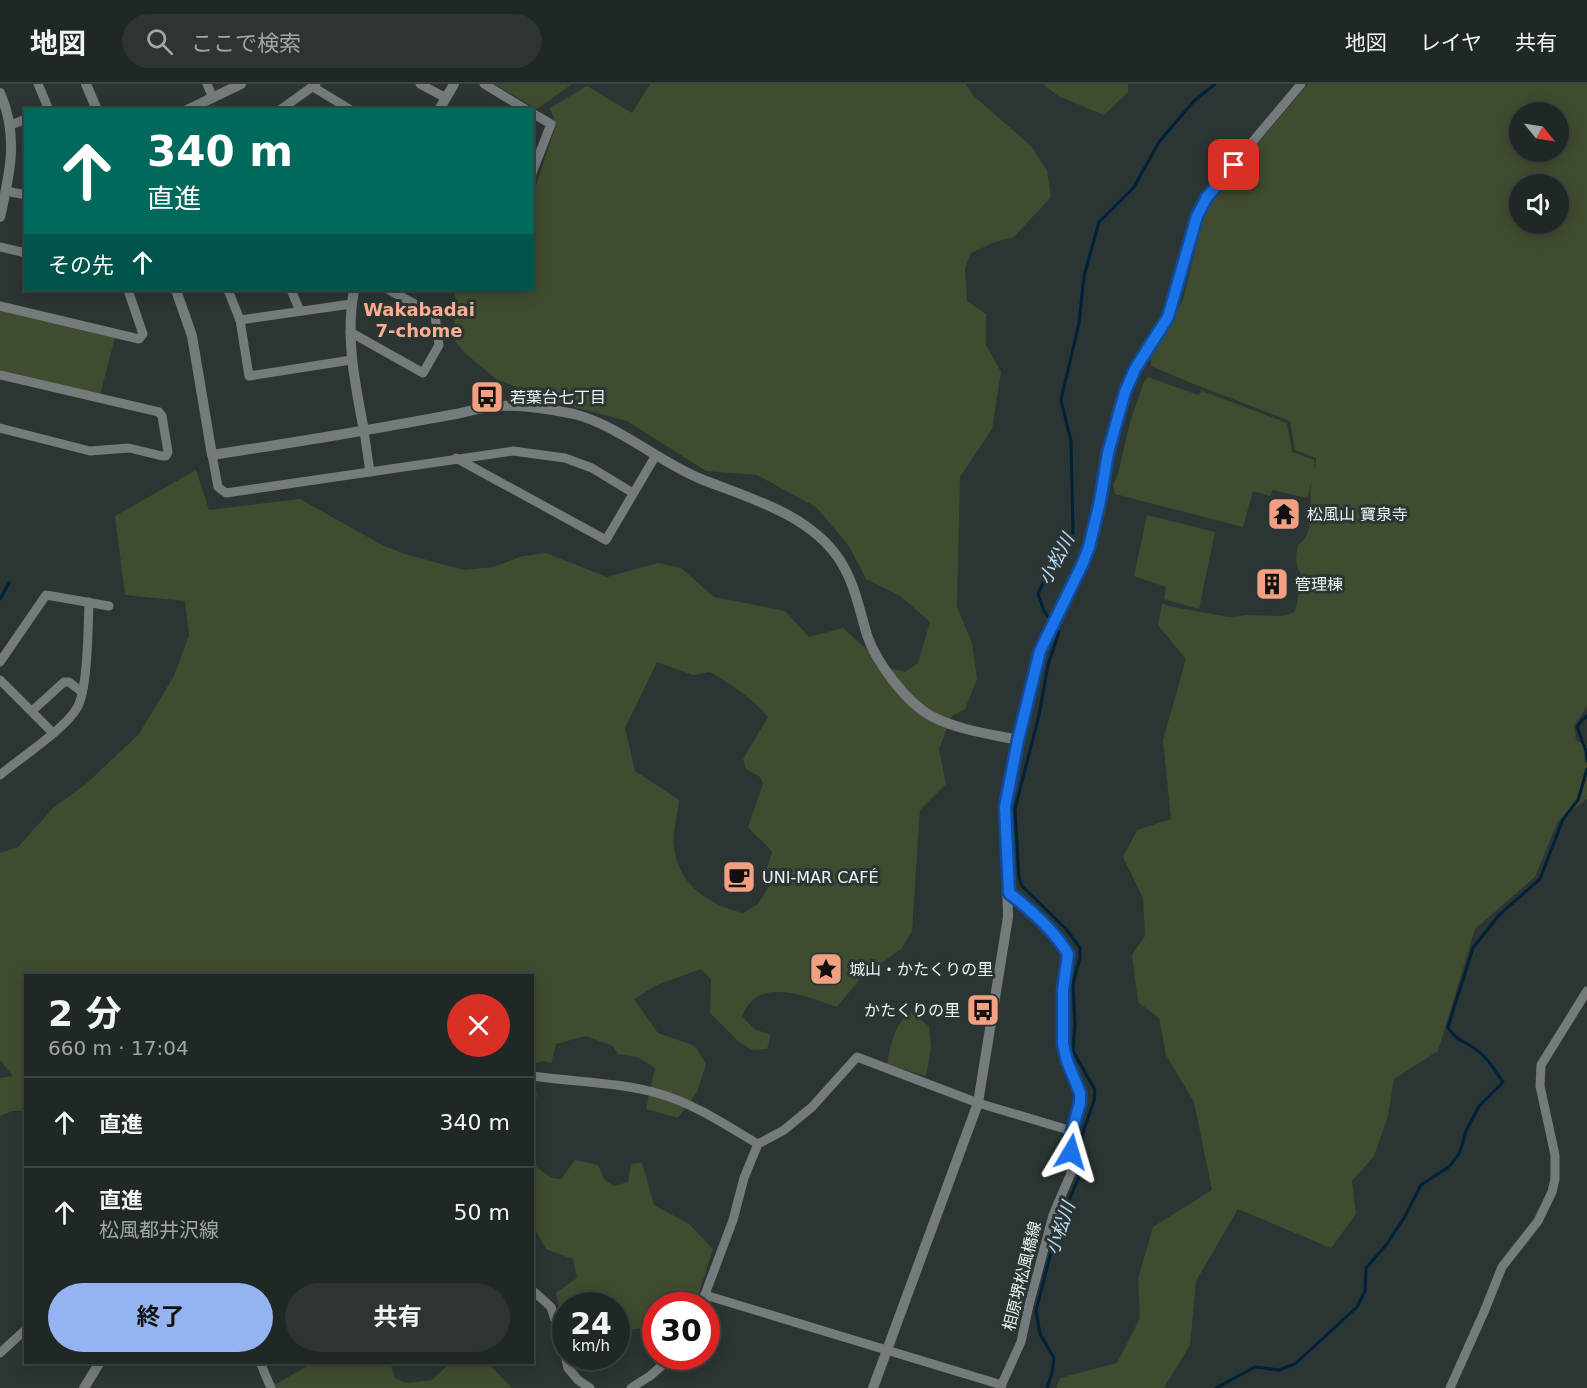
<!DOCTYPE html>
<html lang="ja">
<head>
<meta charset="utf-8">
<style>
  :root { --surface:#202826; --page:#2d3432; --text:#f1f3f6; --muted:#a2a6a7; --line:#3d4443; --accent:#95b2f1 }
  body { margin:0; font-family:"DejaVu Sans","Noto Sans JP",sans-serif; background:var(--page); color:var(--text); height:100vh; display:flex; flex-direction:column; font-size:22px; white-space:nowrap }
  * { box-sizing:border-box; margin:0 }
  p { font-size:20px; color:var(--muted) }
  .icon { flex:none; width:33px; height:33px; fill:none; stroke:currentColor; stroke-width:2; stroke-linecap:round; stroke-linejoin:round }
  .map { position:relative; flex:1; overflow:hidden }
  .drawer { position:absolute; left:24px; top:890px; width:510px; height:390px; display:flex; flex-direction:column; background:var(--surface); border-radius:0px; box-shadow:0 3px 15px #0003,0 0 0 2px var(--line) }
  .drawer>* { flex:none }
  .guide { position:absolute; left:24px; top:24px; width:510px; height:183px; border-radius:0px; box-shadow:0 3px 15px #0003,0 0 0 2px var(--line); background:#00695c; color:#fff; overflow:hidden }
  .needle { width:39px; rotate:120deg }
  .fabs { position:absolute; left:1509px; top:18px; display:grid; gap:12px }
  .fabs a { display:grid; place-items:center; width:60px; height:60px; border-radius:50%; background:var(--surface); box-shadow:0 3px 15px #0003,0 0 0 2px var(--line); font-size:30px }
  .speed { position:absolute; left:552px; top:1208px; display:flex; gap:12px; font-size:30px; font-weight:700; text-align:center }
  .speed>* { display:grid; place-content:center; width:78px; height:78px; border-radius:50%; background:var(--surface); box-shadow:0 3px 15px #0003,0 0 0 2px var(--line); line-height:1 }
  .speed small { font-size:15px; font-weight:400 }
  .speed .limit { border:9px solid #d22; background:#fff; color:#111 }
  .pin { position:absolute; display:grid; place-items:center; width:51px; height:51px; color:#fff; margin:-26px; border-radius:12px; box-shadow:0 3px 9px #0006 }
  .me { position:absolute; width:66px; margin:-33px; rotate:7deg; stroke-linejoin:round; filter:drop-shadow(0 0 4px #0008) }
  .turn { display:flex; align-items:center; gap:21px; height:126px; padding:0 24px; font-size:27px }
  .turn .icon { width:78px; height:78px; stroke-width:2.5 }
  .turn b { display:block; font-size:42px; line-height:51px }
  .then { display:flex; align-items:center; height:57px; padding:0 24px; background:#0003; gap:12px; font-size:22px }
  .round { display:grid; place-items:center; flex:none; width:63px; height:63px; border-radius:32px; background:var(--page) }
  .head { display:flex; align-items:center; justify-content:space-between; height:102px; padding:0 24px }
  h1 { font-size:36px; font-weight:700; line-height:45px }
  .button { display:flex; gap:12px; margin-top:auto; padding:12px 24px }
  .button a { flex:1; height:69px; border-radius:36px; background:var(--accent); color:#111; font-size:24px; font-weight:700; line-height:69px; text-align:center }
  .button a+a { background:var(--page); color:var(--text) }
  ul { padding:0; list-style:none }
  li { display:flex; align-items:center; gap:18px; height:90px; padding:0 24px; border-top:2px solid var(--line) }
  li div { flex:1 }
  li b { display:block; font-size:22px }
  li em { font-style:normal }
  header { display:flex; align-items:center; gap:36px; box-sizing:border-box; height:84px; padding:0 30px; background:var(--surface); border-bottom:2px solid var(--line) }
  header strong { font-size:28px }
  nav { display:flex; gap:33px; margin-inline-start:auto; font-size:21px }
  .search { width:420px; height:54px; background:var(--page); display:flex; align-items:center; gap:15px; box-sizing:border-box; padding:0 21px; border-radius:33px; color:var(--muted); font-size:22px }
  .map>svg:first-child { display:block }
  .green { fill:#404c2f; fill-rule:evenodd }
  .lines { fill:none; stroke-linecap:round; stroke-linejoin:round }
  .stream { stroke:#002239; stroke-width:3 }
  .minor { stroke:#757a7c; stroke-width:9 }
  .tertiary { stroke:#757a7c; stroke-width:10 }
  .route-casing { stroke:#114b97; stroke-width:15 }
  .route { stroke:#1a73e8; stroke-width:10 }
  .labels { text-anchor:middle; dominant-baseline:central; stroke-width:6; stroke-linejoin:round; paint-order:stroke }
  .poi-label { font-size:16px; fill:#edf4f3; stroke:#2b3533; text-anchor:start }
  .street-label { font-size:16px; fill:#edf4f3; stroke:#2b3533 }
  .neighbourhood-label { font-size:18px; font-weight:bold; fill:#fbae91; stroke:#2b3533 }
  .water-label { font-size:18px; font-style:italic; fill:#bce0fc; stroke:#2b3533 }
</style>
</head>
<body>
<header>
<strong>地図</strong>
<div class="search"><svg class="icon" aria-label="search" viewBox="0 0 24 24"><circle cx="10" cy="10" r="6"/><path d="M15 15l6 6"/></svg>ここで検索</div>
<nav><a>地図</a><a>レイヤ</a><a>共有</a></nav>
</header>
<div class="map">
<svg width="1587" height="1304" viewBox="0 0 1587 1304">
  <rect width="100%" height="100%" fill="#2b3533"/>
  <!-- green -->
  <g class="green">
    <path d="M 494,0 L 572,0 L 537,25 Z"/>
    <path d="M 650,0 L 966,0 L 973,11 L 1032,63 L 1047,87 L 1051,113 L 1014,153 L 995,158 L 971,169 L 965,185 L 967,217 L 986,230 L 986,261 L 1001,288 L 992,345 L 960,393 L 957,523 L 972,559 L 977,595 L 965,625 L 952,632 L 939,665 L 946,700 L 920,726 L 912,847 L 901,865 L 860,895 L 837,923 C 806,913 759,890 742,932 L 754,945 L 771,951 L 767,965 L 752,966 L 739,958 L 710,929 L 711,895 L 701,885 L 657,901 L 634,915 L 658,949 L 695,962 L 706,980 L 697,1008 L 678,1034 L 646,1025 L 655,984 L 637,973 L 618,970 L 613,962 L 586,952 L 556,960 L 551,979 L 543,977 L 535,979 C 534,984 533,989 533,994 C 534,1008 541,1006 533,1023 L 532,891 L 26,891 L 25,1027 L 12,1027 L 0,1032 L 0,994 L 13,992 L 0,976 L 0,769 L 18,763 L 53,724 L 86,700 L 139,650 L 174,592 L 189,551 L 185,517 L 125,511 L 115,432 L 196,386 L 209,426 L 300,415 L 384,462 L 405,470 L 464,486 L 493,483 L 523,472 L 546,469 L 607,493 L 658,479 L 681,484 L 714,513 L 785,527 L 809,553 L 843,544 L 886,583 L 905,588 L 918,579 L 930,538 L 900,512 L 866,495 L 849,462 L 816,423 L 757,391 L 706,387 L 627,337 L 548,316 L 496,295 L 464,268 L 454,256 L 455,206 L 532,206 L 533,110 L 556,41 L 550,24 L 587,2 L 632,29 ZM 657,578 L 693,591 L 710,588 C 732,601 751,613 768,633 L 743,675 L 746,685 L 760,693 L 763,700 L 748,743 C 755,753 765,758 772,768 L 764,794 L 770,801 L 758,820 L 743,829 C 709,821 678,801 674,763 C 672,748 678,731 679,716 L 635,687 L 625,644 Z"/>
    <path d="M 1043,0 L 1128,0 L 1128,8 L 1104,31 L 1058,12 Z"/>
    <path d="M 1308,0 L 1587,0 L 1587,623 L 1574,641 L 1576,656 L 1587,663 L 1587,715 L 1558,737 L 1535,793 L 1475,845 L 1438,967 L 1394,995 L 1388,1032 L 1374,1072 L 1352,1097 L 1356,1130 L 1331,1164 L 1238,1125 L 1196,1197 L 1190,1261 L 1164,1304 L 1056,1304 L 1060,1294 L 1117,1279 L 1140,1234 L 1138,1195 L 1153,1143 L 1212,1106 L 1194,1018 L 1166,971 L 1159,934 L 1138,918 L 1132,871 L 1145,852 L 1143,814 L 1123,773 L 1137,746 L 1171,735 L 1163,656 L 1186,575 L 1158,541 L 1162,519 L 1168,522 L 1229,533 L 1248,531 L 1282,532 L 1290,530 L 1295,527 L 1303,493 C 1295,482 1295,475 1298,461 C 1316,449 1309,420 1311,402 C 1312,393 1316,385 1316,374 L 1295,366 L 1290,337 L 1196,301 L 1151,282 L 1151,271 L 1183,216 L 1204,130 L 1221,103 ZM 1520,28 L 1558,28 L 1558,68 L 1520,68 ZM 1520,100 L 1558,100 L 1558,140 L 1520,140 Z"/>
    <path d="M 0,226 L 115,253 L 100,311 L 0,286 Z"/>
    <path d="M 1148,293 L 1198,311 L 1202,307 L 1287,339 L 1292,368 L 1314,376 L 1315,386 L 1307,414 L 1273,406 L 1270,412 L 1253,407 L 1243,443 L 1115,410 L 1113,401 L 1118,390 L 1130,338 L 1144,298 Z"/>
    <path d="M 1147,431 L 1215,448 L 1199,525 L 1164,515 L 1166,503 L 1134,492 Z"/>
    <path d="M 911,929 L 929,942 L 931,964 L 926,992 L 887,980 C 891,962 894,938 911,929 Z"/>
    <path d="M 575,1076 L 598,1081 L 604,1095 L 614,1102 L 628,1098 L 631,1080 L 642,1079 L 654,1121 L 689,1140 L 713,1165 L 695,1221 L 656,1221 L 655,1246 C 642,1241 629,1246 617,1251 L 616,1221 L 566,1221 L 565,1249 L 556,1209 L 577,1194 L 573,1175 L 546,1165 L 533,1142 L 533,1080 L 551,1094 L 561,1095 Z"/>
    <path d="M 314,1278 L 390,1278 L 395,1294 L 406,1299 L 432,1296 L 451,1278 L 487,1278 L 512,1304 L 273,1304 L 273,1302 Z"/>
  </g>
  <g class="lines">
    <!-- stream -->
    <g class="stream">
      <path d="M 0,515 L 9,499"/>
      <path d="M 1051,537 L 1044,527 L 1038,510 L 1058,467 L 1073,449 L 1071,357 L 1061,316 L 1079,239 L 1084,192 L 1099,138 L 1134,103 L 1159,58 L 1193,18 L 1215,0"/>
      <path d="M 1587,632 L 1582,636 L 1577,643 L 1586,667 L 1587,677"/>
      <path d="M 1047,1304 L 1052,1289 L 1054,1274 L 1040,1250 L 1036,1227 L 1057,1144 L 1081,1088 L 1082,1051 L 1094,1017 L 1095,1006 L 1073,967 L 1075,940 L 1073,900 L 1080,874 L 1080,864 L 1066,845 L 1022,802 L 1019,794 L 1015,725 L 1039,631 L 1048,581 L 1059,548 L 1055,542"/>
      <path d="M 1216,1304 L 1255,1283 L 1279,1286 L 1295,1280 L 1357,1223 L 1365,1207 L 1366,1184 L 1386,1161 L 1404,1134 L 1421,1101 L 1450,1082 L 1460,1068 L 1466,1047 L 1479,1022 L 1503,998 C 1495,987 1489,975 1478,967 C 1467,958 1454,956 1448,943 L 1473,864 L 1499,831 L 1540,795 L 1563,735 L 1578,716 L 1587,685"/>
    </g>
    <!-- minor -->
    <g class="minor">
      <path d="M 38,0 L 49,26"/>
      <path d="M 207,0 L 213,14"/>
      <path d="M 420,0 L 446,14"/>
      <path d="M 484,0 L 527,26"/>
      <path d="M 313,3 L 351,26"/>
      <path d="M 280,26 L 316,0"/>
      <path d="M 532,29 L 551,40 L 532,89"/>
      <path d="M 11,41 L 26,35"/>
      <path d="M 6,107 L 26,111"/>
      <path d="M 0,163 L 26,169"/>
      <path d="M 228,206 L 240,236 L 249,292 L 351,276"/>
      <path d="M 291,206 L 300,227"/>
      <path d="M 0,222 L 139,255 L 143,250 L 128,206"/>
      <path d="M 240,236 L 351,220"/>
      <path d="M 350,248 L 423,289 L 439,261 L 435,231 L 389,206"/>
      <path d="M 0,291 L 159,328 L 162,332 L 168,368 L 166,372 L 162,372 L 129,364 L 90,367 L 0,344"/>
      <path d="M 364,347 L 370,388"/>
      <path d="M 212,371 L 218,403 L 226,409 L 513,367 L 565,374 L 592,384 L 633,409"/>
      <path d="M 456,374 L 606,456 L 656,371"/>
      <path d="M 1082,481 C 1103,424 1105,364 1126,307 C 1137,276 1162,253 1172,222 C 1186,177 1188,138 1218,99 L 1301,0"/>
      <path d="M 0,578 L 46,511 L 109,522"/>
      <path d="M 0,596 L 53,649"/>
      <path d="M 32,627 L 64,598 L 69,598 L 82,608"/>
      <path d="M 0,691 C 20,674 65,645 77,624 C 88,606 88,542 89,518"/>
      <path d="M 532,992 C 575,998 619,998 660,1010 C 695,1020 727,1042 758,1060"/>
      <path d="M 532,1206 L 551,1223 L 560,1251 L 568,1284 L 578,1296 L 590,1304"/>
      <path d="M 705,1211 L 1002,1301"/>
      <path d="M 701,1221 L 733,1136 L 744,1094 L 758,1060 L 784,1046 L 812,1023 L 857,973 L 978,1019 L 1072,1047"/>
      <path d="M 0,1269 L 24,1247"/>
      <path d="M 260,1278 L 271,1304"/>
      <path d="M 631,1304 L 650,1292 L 673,1272"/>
      <path d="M 1000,1304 L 1021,1258 L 1029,1221 L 1053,1131 L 1071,1089 L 1072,1047 L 1080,1019 L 1080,1009 L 1067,977 L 1063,960 L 1063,906 L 1068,870 C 1054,846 1031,826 1009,809"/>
      <path d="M 1450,1304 L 1484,1228 L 1502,1183 L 1538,1137 L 1552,1108 L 1555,1095 L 1555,1071 L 1540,1002 L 1541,981 L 1587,907"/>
    </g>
    <!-- tertiary -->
    <g class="tertiary">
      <path d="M 86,0 L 97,26"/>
      <path d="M 0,9 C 19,51 10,90 0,133"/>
      <path d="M 187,26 L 241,0"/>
      <path d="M 439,26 L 454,0"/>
      <path d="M 176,206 L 192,252 L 212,371 C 264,363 316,355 367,346 C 397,341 427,335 456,330 C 470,327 484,323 498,322 C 523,321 550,325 574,330 C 618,341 659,378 701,395 C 749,414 809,430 839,475 C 855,499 859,525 867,551 C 876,578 906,618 931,632 C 958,646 990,650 1018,656"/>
      <path d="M 354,206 C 345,253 355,299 364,347"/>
      <path d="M 84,1304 L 100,1278"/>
      <path d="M 873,1304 L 978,1019 L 1008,833 L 1005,723 L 1018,656 L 1040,567 L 1082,481"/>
    </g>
  </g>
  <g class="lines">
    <!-- route casing -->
    <g class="route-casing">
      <path id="route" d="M 1071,1068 L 1072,1047 L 1080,1019 L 1080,1009 L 1067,977 L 1063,960 L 1063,906 L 1068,870 C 1054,846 1031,826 1009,809 L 1005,723 L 1018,656 L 1040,567 L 1082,481 L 1089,463 L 1100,417 L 1108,369 L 1125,308 L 1135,285 L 1168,233 L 1197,132 L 1207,113 L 1234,81"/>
    </g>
    <!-- route -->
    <use href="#route" class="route"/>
  </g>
  <!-- icons -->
  <defs>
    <g id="bus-square" transform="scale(1.725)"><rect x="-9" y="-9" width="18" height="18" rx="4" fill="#f2a081" stroke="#2b3533"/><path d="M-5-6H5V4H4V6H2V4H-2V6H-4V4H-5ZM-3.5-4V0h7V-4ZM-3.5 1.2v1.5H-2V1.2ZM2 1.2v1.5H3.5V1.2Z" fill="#111"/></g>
    <g id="temple-square" transform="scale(1.725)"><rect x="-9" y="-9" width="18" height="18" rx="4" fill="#f2a081" stroke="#2b3533"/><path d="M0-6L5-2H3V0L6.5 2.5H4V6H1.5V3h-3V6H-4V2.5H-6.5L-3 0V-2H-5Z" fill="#111"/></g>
    <g id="building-square" transform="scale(1.725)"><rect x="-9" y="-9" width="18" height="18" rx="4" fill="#f2a081" stroke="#2b3533"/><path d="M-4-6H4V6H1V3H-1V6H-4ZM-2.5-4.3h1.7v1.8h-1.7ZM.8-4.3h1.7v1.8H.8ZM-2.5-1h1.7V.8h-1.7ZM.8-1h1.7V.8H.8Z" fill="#111"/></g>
    <g id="cafe-square" transform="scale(1.725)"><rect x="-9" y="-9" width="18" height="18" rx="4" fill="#f2a081" stroke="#2b3533"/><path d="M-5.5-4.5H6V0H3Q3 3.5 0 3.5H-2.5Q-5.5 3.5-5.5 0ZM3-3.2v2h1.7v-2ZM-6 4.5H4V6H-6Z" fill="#111"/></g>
    <g id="sight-square" transform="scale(1.725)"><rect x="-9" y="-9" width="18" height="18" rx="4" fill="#f2a081" stroke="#2b3533"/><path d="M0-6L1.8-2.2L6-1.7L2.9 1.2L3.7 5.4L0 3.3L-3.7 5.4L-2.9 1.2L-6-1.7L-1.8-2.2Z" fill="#111"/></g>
  </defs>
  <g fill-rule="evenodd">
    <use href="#bus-square" x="487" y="313"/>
    <use href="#temple-square" x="1284" y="430"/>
    <use href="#building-square" x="1272" y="500"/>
    <use href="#cafe-square" x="739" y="793"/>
    <use href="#sight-square" x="826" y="885"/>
    <use href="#bus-square" x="983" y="926"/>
  </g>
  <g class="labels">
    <!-- poi labels -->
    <g class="poi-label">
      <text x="510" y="313">若葉台七丁目</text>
      <text x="1307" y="430">松風山 寶泉寺</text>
      <text x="1295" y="500">管理棟</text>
      <text x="762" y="793">UNI-MAR CAFÉ</text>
      <text x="849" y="885">城山・かたくりの里</text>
      <text x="960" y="926" text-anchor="end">かたくりの里</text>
    </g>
    <!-- street labels -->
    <g class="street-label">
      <text transform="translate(1022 1192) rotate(-76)">相原堺松風橋線</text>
    </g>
    <!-- neighbourhood labels -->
    <g class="neighbourhood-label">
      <text x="419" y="225">Wakabadai<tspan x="419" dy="21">7-chome</tspan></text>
    </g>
    <!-- water labels -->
    <g class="water-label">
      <text transform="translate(1056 475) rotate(-62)">小松川</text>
      <text transform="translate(1060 1144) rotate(-71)">小松川</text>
    </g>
  </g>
</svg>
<div class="fabs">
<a><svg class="needle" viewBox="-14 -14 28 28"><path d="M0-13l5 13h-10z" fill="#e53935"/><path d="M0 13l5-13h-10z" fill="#a2a6a7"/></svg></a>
<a><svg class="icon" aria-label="sound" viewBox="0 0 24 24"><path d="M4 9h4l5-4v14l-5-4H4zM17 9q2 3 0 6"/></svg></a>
</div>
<div class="speed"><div>24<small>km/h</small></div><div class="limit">30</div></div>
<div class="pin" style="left:1234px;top:81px;background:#d93025"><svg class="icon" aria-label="arrive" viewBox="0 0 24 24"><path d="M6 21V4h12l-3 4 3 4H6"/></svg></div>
<svg class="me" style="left:1071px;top:1068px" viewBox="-20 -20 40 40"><path d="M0-17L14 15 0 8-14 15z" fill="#1a73e8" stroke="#fff" stroke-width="4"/></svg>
<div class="guide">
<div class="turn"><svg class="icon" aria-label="ahead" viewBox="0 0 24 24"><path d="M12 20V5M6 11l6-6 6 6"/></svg><div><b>340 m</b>直進</div></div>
<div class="then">その先<svg class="icon" aria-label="ahead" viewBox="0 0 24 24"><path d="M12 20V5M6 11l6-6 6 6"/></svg></div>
</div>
<section class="drawer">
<div class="head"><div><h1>2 分</h1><p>660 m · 17:04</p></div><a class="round" style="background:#d93025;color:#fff"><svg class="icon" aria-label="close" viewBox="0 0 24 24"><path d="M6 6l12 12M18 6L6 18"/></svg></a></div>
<ul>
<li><svg class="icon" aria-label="ahead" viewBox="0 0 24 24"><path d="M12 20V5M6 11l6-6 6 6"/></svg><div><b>直進</b></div><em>340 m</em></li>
<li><svg class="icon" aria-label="ahead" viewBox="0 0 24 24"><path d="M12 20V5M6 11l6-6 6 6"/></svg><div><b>直進</b><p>松風都井沢線</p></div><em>50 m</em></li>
</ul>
<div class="button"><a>終了</a><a>共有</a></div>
</section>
</div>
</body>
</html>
